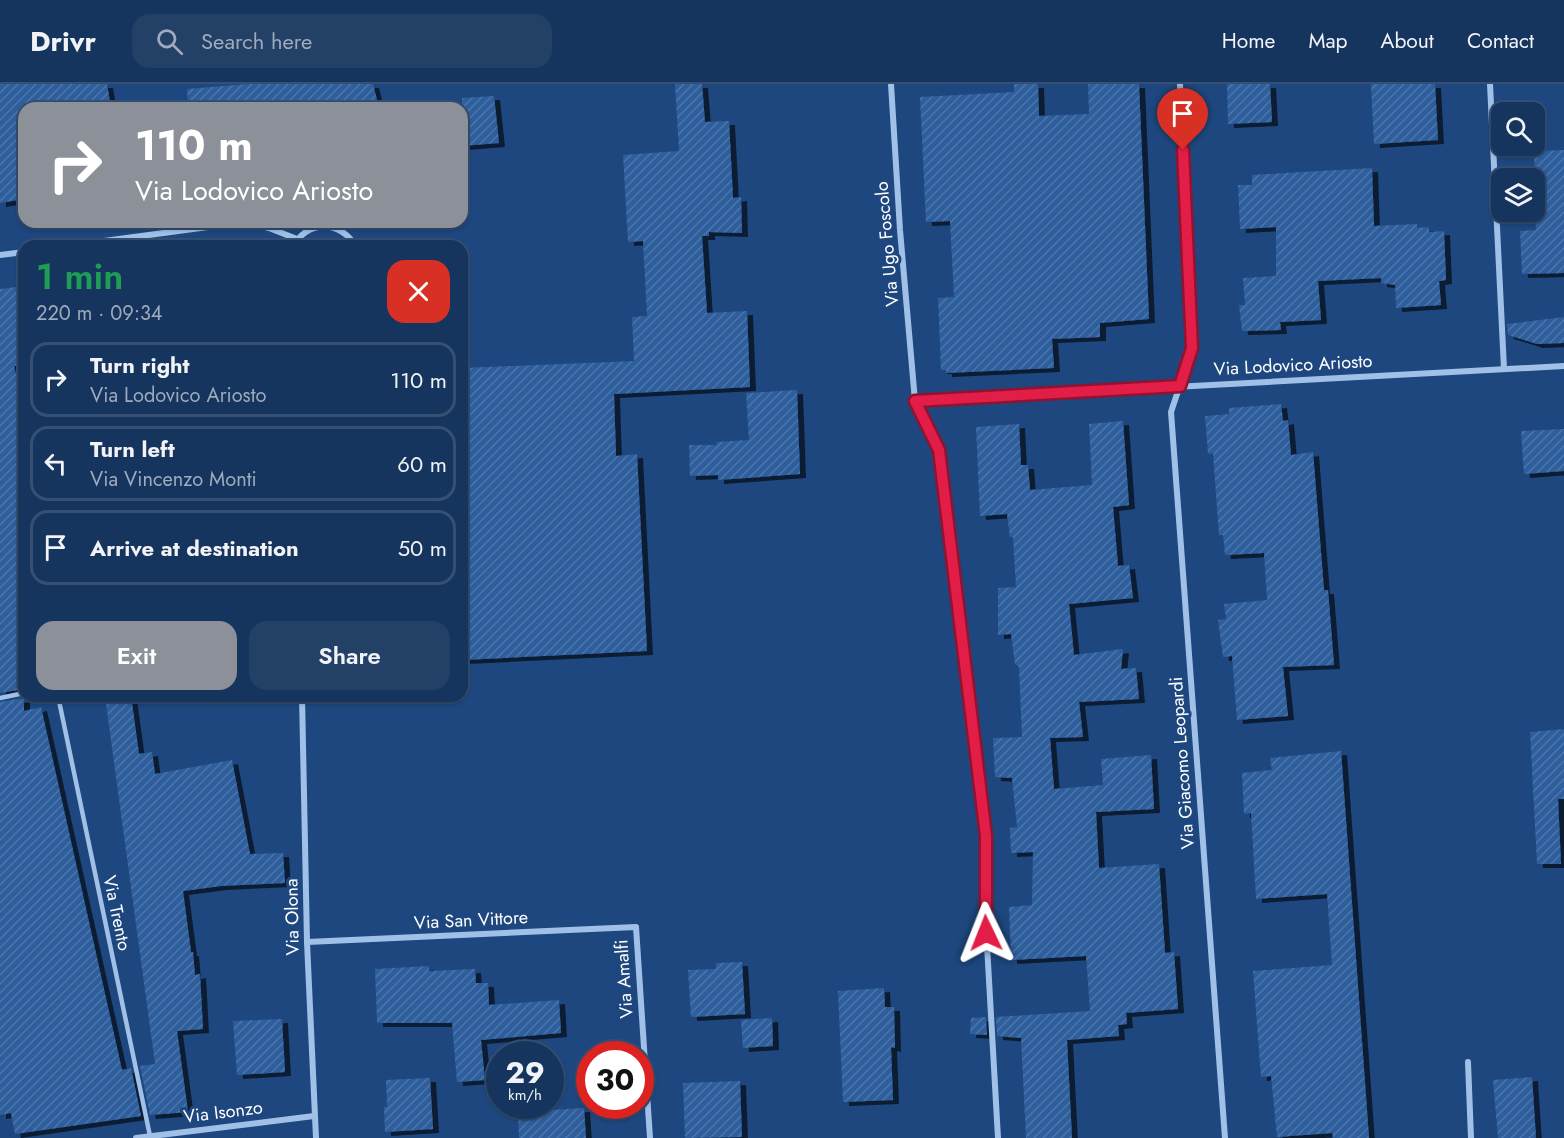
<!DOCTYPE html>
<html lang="en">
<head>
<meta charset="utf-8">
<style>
  :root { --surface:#16355e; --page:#234067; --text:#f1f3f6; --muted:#9eabbc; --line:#355073; --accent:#8c9099 }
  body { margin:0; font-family:Jost,sans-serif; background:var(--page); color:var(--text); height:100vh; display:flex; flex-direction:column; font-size:22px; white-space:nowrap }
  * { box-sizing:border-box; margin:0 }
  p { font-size:20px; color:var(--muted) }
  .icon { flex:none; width:33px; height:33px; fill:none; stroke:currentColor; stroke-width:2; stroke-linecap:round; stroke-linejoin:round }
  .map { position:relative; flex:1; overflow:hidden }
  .sheet { position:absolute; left:18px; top:156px; width:450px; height:462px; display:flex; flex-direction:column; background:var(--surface); border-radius:18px; box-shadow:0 2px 4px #0004,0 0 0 2px var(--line) }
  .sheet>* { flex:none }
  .guide { position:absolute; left:18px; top:18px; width:450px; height:126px; border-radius:18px; box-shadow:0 2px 4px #0004,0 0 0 2px var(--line); background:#8c9099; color:#fff; overflow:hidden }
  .controls { position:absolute; left:1491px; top:18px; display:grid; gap:12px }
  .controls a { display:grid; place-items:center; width:54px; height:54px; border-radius:12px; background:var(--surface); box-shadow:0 2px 4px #0004,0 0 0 2px var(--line); font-size:30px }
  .speed { position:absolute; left:486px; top:957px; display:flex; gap:12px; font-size:30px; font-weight:700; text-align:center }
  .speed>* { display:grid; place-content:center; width:78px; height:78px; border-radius:50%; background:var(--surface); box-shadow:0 2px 4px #0004,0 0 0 2px var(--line); line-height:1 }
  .speed small { font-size:15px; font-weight:400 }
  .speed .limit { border:9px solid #d22; background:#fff; color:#111 }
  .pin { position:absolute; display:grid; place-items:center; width:51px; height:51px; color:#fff; margin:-62px -26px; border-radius:50% 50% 50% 0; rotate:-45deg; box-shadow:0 0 6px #0007 }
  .pin .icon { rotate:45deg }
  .me { position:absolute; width:66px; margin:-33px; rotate:358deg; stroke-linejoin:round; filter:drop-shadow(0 0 4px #0008) }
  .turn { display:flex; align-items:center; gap:21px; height:126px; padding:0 18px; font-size:27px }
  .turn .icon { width:78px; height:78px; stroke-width:2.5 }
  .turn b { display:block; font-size:42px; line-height:51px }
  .round { display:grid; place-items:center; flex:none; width:63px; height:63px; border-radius:18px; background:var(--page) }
  .summary { display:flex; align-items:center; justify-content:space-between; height:102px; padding:0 18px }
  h1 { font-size:36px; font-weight:600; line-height:45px; color:#1e9e55 }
  .button { display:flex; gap:12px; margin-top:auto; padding:12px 18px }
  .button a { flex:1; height:69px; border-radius:18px; background:var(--accent); color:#fff; font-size:24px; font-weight:600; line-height:69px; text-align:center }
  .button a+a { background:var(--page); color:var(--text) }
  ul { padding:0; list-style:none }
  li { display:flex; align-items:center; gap:18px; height:75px; margin:0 12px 9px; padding:0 6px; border:3px solid var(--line); border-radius:18px }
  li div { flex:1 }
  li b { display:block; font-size:22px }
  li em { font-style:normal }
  header { display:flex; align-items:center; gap:36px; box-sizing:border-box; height:84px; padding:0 30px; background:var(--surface); border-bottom:2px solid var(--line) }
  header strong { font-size:28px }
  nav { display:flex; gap:33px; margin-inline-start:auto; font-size:21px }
  .search { width:420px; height:54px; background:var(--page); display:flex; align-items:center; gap:15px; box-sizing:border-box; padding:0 21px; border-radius:18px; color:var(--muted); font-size:22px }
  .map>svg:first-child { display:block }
  .building { fill:url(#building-hatch); filter:url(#shadow) }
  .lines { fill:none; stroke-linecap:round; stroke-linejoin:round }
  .lane { stroke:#a0c0e8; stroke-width:4.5 }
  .street { stroke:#a0c0e8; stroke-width:6 }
  .route-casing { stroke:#92132f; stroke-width:15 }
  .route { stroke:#e11d48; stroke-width:10 }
  .labels { text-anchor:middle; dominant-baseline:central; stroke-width:6; stroke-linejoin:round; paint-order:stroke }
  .street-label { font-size:18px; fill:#fff; stroke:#1d477e }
</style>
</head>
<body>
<header>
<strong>Drivr</strong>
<div class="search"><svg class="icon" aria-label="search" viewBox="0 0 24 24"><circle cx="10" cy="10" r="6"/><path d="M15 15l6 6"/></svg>Search here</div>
<nav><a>Home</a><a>Map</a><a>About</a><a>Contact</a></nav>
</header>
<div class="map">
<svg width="1564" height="1054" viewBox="0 0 1564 1054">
  <defs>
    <pattern id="building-hatch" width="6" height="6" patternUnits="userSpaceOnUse" patternTransform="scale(1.5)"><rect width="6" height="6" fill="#2d5e9c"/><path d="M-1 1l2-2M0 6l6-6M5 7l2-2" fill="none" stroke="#4c76ab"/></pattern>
    <filter id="shadow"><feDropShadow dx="6" dy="4" stdDeviation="0" flood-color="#0009"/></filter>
  </defs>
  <rect width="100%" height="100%" fill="#1d477e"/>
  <!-- building -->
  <g class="building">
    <path d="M 0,0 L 107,0 L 111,24 L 24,24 L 24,115 L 0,119 Z"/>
    <path d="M 248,0 L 373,0 L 379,24 L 188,24 L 187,5 Z"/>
    <path d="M 675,0 L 702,0 L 705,38 L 729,37 L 733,114 L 741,113 L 742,149 L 709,148 L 709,152 L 702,152 L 707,229 L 747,227 L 750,303 L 614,310 L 616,372 L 637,370 L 647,567 L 462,576 L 462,284 L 634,277 L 632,233 L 647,232 L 643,157 L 628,158 L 623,71 L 679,67 Z"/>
    <path d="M 1014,0 L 1038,0 L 1039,32 L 1089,30 L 1088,0 L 1139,0 L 1149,235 L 1100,239 L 1100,253 L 1052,255 L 1054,284 L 946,289 L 946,286 L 941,286 L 938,214 L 954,213 L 950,137 L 926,138 L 920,13 L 1014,8 Z"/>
    <path d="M 1227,0 L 1270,0 L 1272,38 L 1228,40 Z"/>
    <path d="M 1371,0 L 1435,0 L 1438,56 L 1374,60 Z"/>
    <path d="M 494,12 L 499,59 L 462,62 L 462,14 Z"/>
    <path d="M 1564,66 L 1564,189 L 1522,190 L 1520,147 L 1536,146 L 1534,67 Z"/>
    <path d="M 1372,84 L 1374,142 L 1417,140 L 1417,144 L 1429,143 L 1429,148 L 1444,147 L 1446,196 L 1439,197 L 1441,221 L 1396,224 L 1395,201 L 1381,199 L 1381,194 L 1318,197 L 1321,236 L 1280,238 L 1281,246 L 1242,247 L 1239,221 L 1245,221 L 1243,194 L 1276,192 L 1276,143 L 1240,145 L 1238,101 L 1252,101 L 1252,91 Z"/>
    <path d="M 24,202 L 24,281 L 14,282 L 24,323 L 24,605 L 0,609 L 0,205 Z"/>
    <path d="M 1564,233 L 1564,259 L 1537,260 L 1508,251 L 1507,240 Z"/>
    <path d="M 797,306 L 800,390 L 718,396 L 718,391 L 690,392 L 689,361 L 717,361 L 716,358 L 749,356 L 746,309 Z"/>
    <path d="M 1281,320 L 1283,337 L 1288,336 L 1291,371 L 1313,368 L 1324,506 L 1328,506 L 1334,581 L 1283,583 L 1288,632 L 1237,636 L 1232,572 L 1223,573 L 1218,536 L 1226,535 L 1224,520 L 1267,516 L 1264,469 L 1225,471 L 1223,451 L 1219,451 L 1213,369 L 1208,370 L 1205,332 L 1229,330 L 1229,324 Z"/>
    <path d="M 1123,337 L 1129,421 L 1113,423 L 1118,482 L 1129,481 L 1133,514 L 1069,520 L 1074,571 L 1123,565 L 1121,585 L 1136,584 L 1139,615 L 1079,618 L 1083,653 L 1050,654 L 1054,705 L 1103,701 L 1101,675 L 1151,671 L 1154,725 L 1096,728 L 1099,784 L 1159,780 L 1165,869 L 1174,868 L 1178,925 L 1126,929 L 1127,940 L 1118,941 L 1119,952 L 1067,956 L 1072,1054 L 1026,1054 L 1021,954 L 997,952 L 996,933 L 1090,927 L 1086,872 L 1011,876 L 1009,823 L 1032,821 L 1033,768 L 1011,769 L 1010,744 L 1017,743 L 1012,694 L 995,693 L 993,654 L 1022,653 L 1019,583 L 1015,580 L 1011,550 L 998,551 L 998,504 L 1016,503 L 1013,453 L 1010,453 L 1007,430 L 980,432 L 976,343 L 1019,340 L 1021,381 L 1028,381 L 1030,406 L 1092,401 L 1089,340 Z"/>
    <path d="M 1564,345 L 1564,387 L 1524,390 L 1521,347 Z"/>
    <path d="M 105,612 L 131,612 L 139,670 L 152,668 L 155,690 L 232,676 L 250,770 L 283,769 L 285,799 L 221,802 L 183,807 L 191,868 L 193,868 L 195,891 L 200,890 L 203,945 L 177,947 L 188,1028 L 150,1031 L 140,982 L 155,980 Z"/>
    <path d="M 24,614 L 24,627 L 41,623 L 122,986 L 131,984 L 141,1032 L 15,1050 L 11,1029 L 0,1031 L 0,618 Z"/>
    <path d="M 1564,645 L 1564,715 L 1558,715 L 1561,780 L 1537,780 L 1530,648 Z"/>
    <path d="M 1341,667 L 1369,1054 L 1333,1054 L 1332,1049 L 1277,1053 L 1271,992 L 1261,993 L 1253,887 L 1332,881 L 1327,810 L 1256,815 L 1251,729 L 1244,730 L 1242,689 L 1272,686 L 1270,674 Z"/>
    <path d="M 742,878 L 745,930 L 691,933 L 688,886 L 716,885 L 716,879 Z"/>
    <path d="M 429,882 L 429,887 L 475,885 L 476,899 L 488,899 L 489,921 L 559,916 L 561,949 L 481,956 L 485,996 L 457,998 L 452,939 L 377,939 L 375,885 Z"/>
    <path d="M 884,904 L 885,923 L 894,923 L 895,964 L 891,963 L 893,1016 L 843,1018 L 838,907 Z"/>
    <path d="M 986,933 L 987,951 L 970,950 L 971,934 Z"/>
    <path d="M 772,934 L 773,962 L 743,964 L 741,936 Z"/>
    <path d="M 282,935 L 285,988 L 237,991 L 233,937 Z"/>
    <path d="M 1532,993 L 1536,1054 L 1498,1054 L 1493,996 Z"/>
    <path d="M 430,994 L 433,1045 L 385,1048 L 384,1023 L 387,1023 L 386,996 Z"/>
    <path d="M 740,997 L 742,1053 L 685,1054 L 683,999 Z"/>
    <path d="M 584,1024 L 586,1054 L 519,1054 L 518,1028 Z"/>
  </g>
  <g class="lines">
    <!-- lane -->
    <g class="lane">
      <path d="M 58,612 L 150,1052"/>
      <path d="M 0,614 L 24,609"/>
    </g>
    <!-- street -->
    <g class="street">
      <path d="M 891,0 L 900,146 L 915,317 L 939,366 L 986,752 L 985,826 L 998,1054"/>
      <path d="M 1180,0 L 1192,265 L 1171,328 L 1225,1054"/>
      <path d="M 1490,0 L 1504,285"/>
      <path d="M 67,162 L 245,138 L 269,144 L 297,155"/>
      <path d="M 293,162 C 310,135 339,137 356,162"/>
      <path d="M 0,171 L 24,168"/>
      <path d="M 915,317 L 1564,282"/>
      <path d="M 302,612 L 307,858 L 316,1054"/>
      <path d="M 307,858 L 636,843 L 650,1054"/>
      <path d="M 1468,978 L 1471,1054"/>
      <path d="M 136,1054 L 314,1032"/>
    </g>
  </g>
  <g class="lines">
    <!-- route casing -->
    <g class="route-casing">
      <path id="route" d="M 986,849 L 986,752 L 939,366 L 915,317 L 1180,302 L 1192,264 L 1183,66"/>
    </g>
    <!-- route -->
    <use href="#route" class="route"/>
  </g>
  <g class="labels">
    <!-- street labels -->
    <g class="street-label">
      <text transform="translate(887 160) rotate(-95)">Via Ugo Foscolo</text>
      <text transform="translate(1293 281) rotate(-3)">Via Lodovico Ariosto</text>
      <text transform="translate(1182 679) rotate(-94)">Via Giacomo Leopardi</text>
      <text transform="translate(117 829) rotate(78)">Via Trento</text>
      <text transform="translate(292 833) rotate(-91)">Via Olona</text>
      <text transform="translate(471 836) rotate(-3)">Via San Vittore</text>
      <text transform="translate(624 895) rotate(-94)">Via Amalfi</text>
      <text transform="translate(223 1028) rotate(-7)">Via Isonzo</text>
    </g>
  </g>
</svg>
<div class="controls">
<a><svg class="icon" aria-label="search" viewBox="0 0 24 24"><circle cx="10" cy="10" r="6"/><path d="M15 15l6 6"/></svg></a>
<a><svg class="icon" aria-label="layers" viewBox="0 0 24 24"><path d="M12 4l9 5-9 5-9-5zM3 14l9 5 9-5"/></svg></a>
</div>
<div class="speed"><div>29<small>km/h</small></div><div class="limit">30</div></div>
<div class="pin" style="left:1183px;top:66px;background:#d93025"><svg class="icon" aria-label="arrive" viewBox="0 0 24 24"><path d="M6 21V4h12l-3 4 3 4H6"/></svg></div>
<svg class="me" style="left:986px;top:849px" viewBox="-20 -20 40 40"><path d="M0-17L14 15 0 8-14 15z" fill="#e11d48" stroke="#fff" stroke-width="4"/></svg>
<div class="guide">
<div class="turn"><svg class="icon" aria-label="right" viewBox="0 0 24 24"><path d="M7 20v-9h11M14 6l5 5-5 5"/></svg><div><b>110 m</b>Via Lodovico Ariosto</div></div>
</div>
<section class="sheet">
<div class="summary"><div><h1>1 min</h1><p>220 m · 09:34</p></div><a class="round" style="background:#d93025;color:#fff"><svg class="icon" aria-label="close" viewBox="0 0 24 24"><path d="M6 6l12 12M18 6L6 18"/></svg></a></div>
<ul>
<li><svg class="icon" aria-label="right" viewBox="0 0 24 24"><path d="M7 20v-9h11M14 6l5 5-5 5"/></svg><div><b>Turn right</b><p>Via Lodovico Ariosto</p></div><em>110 m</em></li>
<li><svg class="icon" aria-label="left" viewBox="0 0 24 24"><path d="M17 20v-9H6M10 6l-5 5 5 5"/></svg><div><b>Turn left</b><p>Via Vincenzo Monti</p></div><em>60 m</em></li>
<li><svg class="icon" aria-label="arrive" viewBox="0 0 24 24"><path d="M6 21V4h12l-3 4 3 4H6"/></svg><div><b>Arrive at destination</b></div><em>50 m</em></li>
</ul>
<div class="button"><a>Exit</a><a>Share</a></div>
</section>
</div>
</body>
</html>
